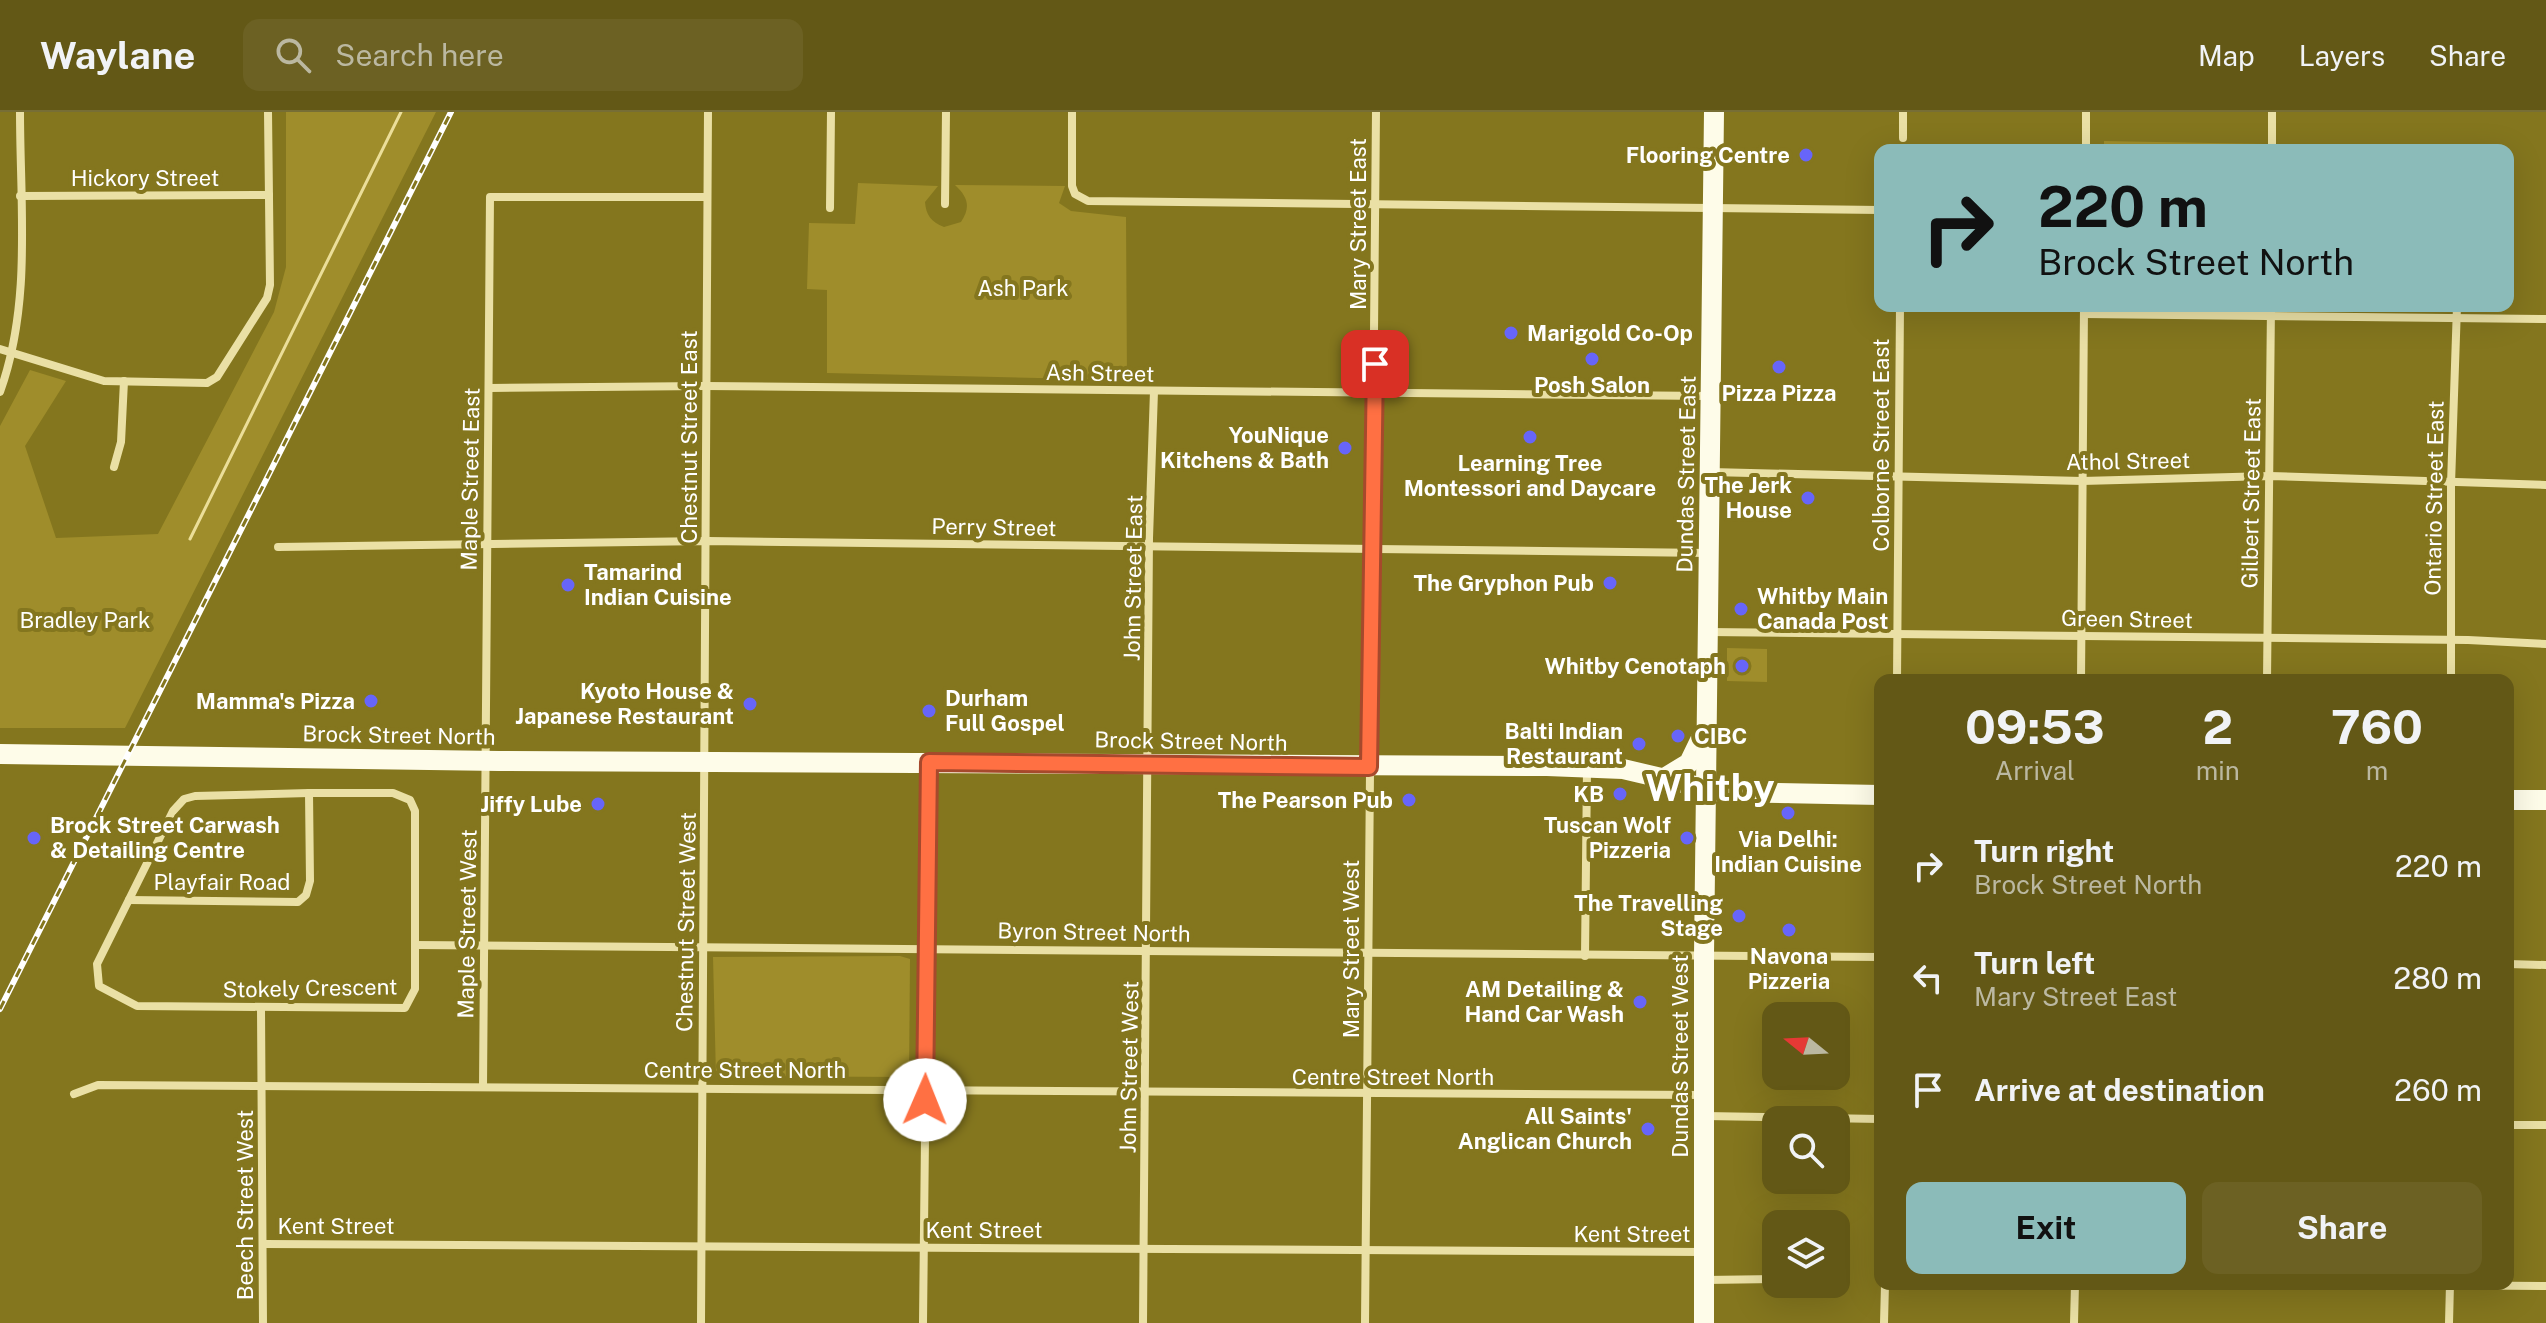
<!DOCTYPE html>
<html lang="en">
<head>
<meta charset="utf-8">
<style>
  :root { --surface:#635816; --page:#6c6123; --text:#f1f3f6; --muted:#bbb8a1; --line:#776e35; --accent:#8bbbb9 }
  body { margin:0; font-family:"Public Sans",sans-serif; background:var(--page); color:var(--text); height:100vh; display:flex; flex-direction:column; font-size:30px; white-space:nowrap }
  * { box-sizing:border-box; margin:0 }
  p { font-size:26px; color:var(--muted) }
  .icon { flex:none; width:44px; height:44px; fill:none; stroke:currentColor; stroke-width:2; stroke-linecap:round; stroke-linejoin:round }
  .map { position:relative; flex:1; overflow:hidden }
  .drawer { position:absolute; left:1874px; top:562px; width:640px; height:616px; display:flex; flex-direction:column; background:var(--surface); border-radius:16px; box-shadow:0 8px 32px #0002 }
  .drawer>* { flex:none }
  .top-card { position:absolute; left:1874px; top:32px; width:640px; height:168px; border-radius:16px; box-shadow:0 8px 32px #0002; background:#8bbbb9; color:#111; overflow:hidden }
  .needle { width:52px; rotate:288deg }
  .tools { position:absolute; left:1762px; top:890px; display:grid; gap:16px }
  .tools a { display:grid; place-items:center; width:88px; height:88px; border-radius:16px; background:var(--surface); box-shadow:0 8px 32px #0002; font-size:40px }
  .pin { position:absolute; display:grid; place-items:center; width:68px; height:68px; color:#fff; margin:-34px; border-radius:16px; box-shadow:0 4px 12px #0006 }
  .me { position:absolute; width:88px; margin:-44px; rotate:1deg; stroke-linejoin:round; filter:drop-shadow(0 0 6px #0008) }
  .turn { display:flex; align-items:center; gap:28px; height:168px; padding:0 32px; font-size:36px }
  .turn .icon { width:104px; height:104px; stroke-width:2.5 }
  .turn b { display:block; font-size:56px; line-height:68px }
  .eta { display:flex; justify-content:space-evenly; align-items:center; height:136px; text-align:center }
  .eta b { font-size:48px; font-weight:700; line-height:56px }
  .cta { display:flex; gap:16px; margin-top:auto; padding:16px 32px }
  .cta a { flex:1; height:92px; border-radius:16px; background:var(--accent); color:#111; font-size:32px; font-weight:700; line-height:92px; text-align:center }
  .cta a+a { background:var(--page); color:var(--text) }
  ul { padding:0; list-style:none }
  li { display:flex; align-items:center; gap:24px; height:112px; padding:0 32px }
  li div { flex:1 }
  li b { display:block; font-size:30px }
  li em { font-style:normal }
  header { display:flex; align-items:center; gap:48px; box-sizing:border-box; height:112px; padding:0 40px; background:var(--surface); border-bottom:2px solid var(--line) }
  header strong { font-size:38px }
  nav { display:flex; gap:44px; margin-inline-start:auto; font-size:28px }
  .search { width:560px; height:72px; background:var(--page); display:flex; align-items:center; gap:20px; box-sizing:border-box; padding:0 28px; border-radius:16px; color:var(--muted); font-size:30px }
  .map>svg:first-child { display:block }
  .green { fill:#9f8d2b }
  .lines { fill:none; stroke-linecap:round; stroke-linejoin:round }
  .stream { stroke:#ebde99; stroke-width:3 }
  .street { stroke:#eae0a5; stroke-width:8 }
  .primary { stroke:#fefce9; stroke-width:20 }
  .rail-casing { stroke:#fff; stroke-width:6 }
  .rail { stroke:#84761e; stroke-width:3; stroke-dasharray:9; stroke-linecap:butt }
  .route-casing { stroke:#a6492c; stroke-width:20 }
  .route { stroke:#ff7043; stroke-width:14 }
  .poi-dot { fill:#6765f9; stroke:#84761e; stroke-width:3 }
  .labels { text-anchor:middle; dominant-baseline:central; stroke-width:8; stroke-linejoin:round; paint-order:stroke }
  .poi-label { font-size:22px; font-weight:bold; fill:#fff; stroke:#84761e; text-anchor:end }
  .street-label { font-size:22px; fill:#fff; stroke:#84761e }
  .park-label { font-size:22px; fill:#fefefa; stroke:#84761e }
  .town-label { font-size:38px; font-weight:bold; fill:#fff; stroke:#84761e }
</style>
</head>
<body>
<header>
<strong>Waylane</strong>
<div class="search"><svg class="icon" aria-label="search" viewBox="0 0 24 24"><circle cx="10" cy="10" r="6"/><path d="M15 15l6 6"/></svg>Search here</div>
<nav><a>Map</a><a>Layers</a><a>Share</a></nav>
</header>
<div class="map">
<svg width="2546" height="1211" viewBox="0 0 2546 1211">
  <rect width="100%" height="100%" fill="#84761e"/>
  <!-- green -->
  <g class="green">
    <path d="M 286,0 L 436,0 L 125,616 L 0,616 L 0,314 L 30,258 L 66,269 L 25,334 L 56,426 L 158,422 L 274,200 L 286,155 Z"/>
    <path d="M 2104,29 L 2265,32 L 2265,38 L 2104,38 Z"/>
    <path d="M 858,71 L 938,74 L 925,90 C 926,103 931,110 944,115 L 961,110 C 971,95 968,85 955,73 L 1065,74 L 1059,91 L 1071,99 L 1126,105 L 1127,268 L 827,261 L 827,178 L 807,177 L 809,111 L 855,112 Z"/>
    <path d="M 1727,536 L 1767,537 L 1767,570 L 1727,569 Z"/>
    <path d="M 900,844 L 910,847 L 909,965 L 716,964 L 713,845 Z"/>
  </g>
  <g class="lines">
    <!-- stream -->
    <path class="stream" d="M 190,427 L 401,0"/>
    <!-- street -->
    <g class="street">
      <path d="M 1072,0 L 1072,74 L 1075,82 L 1088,89 L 1880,98"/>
      <path d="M 2272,0 L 2272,38"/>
      <path d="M 1903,26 L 1903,0"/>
      <path d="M 2086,38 L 2086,0"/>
      <path d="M 20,84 L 269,83"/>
      <path d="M 945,92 L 946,0"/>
      <path d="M 830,96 L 831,0"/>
      <path d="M 2084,202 L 2546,207"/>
      <path d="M 0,237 L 104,269 L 207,271 L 217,265 L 267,186 L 270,173 L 268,0"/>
      <path d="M 490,276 L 706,274 L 1709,284"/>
      <path d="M 0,280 C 32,191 20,94 20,0"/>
      <path d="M 114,355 L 121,330 L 124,269"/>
      <path d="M 1711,360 L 2082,369 L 2270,364 L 2546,373"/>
      <path d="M 278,435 L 708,429 L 1709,441"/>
      <path d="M 1708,520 L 2468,528 L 2546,532"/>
      <path d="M 1897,568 L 1900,194"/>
      <path d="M 2081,568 L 2084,194"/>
      <path d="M 2267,568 L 2271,194"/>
      <path d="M 2451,568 L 2451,372 L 2457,194"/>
      <path d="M 309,681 L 393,681 L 410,688 L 415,699 L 415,877 L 405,896 L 137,894 L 99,874 L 97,852 L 173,699 L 184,687 L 195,684 Z"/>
      <path d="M 129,788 L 298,790 L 306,783 L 310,769 L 309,681"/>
      <path d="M 415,833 L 1880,845"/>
      <path d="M 1585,844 L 1587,657"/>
      <path d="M 2508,852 L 2546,853"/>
      <path d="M 261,897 L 263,1211"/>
      <path d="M 483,975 L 490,85 L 706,85"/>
      <path d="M 74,982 L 98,973 L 1703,983"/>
      <path d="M 1705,1004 L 1880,1007"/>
      <path d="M 2508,1013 L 2546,1013"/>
      <path d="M 264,1132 L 1703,1140"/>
      <path d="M 1705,1168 L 1776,1167"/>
      <path d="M 2292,1172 L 2546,1174"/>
      <path d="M 701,1211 L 708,0"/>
      <path d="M 923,1211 L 929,652"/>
      <path d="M 1143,1211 L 1149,426 L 1154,279"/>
      <path d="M 1365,1211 L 1376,0"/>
      <path d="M 1884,1211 L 1885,1172"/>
      <path d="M 2074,1211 L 2075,1172"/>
      <path d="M 2449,1211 L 2450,1172"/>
    </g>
    <!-- primary -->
    <g class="primary">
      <path d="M 0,642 L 499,649 L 1547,654 L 1623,657 L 1721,680 L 1880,683"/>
      <path d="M 1666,665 L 1689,651 L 1703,622"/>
      <path d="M 2508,688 L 2546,688"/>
      <path d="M 1704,1211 L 1704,843 L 1714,0"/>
    </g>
    <!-- rail casing -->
    <g class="rail-casing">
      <path id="rail" d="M 0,897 L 451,0"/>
    </g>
    <!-- rail -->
    <use href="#rail" class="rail"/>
  </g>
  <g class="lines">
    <!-- route casing -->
    <g class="route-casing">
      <path id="route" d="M 925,988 L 929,650 L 1369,655 L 1375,252"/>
    </g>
    <!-- route -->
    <use href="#route" class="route"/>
  </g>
  <!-- markers -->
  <g class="poi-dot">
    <circle cx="1806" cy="43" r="8"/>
    <circle cx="1511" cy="221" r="8"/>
    <circle cx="1592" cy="247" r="8"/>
    <circle cx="1779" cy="255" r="8"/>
    <circle cx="1530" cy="325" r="8"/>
    <circle cx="1345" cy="336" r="8"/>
    <circle cx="1808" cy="386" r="8"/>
    <circle cx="1610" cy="471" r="8"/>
    <circle cx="568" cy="473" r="8"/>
    <circle cx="1741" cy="497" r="8"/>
    <circle cx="1742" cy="554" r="8"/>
    <circle cx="371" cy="589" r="8"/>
    <circle cx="750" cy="592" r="8"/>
    <circle cx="929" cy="599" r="8"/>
    <circle cx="1678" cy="624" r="8"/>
    <circle cx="1639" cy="632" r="8"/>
    <circle cx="1620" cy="682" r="8"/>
    <circle cx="1409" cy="688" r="8"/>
    <circle cx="598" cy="692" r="8"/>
    <circle cx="1788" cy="701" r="8"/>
    <circle cx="34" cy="726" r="8"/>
    <circle cx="1687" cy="726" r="8"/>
    <circle cx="1739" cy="804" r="8"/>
    <circle cx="1789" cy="818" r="8"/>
    <circle cx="1640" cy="890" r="8"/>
    <circle cx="1648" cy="1017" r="8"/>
  </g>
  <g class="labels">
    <!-- poi labels -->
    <g class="poi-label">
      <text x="1790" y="43">Flooring Centre</text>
      <text x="1527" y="221" text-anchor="start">Marigold Co-Op</text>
      <text x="1592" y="273" text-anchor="middle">Posh Salon</text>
      <text x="1779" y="281" text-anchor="middle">Pizza Pizza</text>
      <text x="1329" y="323">YouNique<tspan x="1329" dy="25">Kitchens &amp; Bath</tspan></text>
      <text x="1530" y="351" text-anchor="middle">Learning Tree<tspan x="1530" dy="25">Montessori and Daycare</tspan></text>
      <text x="1792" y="373">The Jerk<tspan x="1792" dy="25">House</tspan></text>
      <text x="584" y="460" text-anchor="start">Tamarind<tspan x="584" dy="25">Indian Cuisine</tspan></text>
      <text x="1594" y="471">The Gryphon Pub</text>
      <text x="1757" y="484" text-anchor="start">Whitby Main<tspan x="1757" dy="25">Canada Post</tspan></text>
      <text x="1726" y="554">Whitby Cenotaph</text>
      <text x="734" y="579">Kyoto House &amp;<tspan x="734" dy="25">Japanese Restaurant</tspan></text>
      <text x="945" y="586" text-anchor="start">Durham<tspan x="945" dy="25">Full Gospel</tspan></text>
      <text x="355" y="589">Mamma's Pizza</text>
      <text x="1623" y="619">Balti Indian<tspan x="1623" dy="25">Restaurant</tspan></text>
      <text x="1694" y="624" text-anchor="start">CIBC</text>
      <text x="1604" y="682">KB</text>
      <text x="1393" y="688">The Pearson Pub</text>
      <text x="582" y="692">Jiffy Lube</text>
      <text x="50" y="713" text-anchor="start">Brock Street Carwash<tspan x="50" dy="25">&amp; Detailing Centre</tspan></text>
      <text x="1671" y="713">Tuscan Wolf<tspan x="1671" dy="25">Pizzeria</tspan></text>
      <text x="1788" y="727" text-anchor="middle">Via Delhi:<tspan x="1788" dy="25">Indian Cuisine</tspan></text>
      <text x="1723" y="791">The Travelling<tspan x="1723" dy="25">Stage</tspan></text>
      <text x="1789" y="844" text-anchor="middle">Navona<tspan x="1789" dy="25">Pizzeria</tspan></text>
      <text x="1624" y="877">AM Detailing &amp;<tspan x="1624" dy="25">Hand Car Wash</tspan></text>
      <text x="1632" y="1004">All Saints'<tspan x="1632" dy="25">Anglican Church</tspan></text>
    </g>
    <!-- street labels -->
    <g class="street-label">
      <text x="145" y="66">Hickory Street</text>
      <text transform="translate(1358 112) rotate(-90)">Mary Street East</text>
      <text transform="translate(1100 261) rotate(1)">Ash Street</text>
      <text transform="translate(689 325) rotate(-90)">Chestnut Street East</text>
      <text transform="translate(1881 333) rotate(-90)">Colborne Street East</text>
      <text transform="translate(2128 349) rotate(-1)">Athol Street</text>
      <text transform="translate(1686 362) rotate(-89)">Dundas Street East</text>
      <text transform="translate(470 367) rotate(-89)">Maple Street East</text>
      <text transform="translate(2251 381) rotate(-89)">Gilbert Street East</text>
      <text transform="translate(2434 386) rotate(-89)">Ontario Street East</text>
      <text transform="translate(994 415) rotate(1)">Perry Street</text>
      <text transform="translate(1133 466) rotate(-89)">John Street East</text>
      <text transform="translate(2127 507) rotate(1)">Green Street</text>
      <text transform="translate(399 623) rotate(1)">Brock Street North</text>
      <text transform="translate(1191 629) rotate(1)">Brock Street North</text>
      <text x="222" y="770">Playfair Road</text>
      <text transform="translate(686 810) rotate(-89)">Chestnut Street West</text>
      <text transform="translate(467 812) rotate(-89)">Maple Street West</text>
      <text transform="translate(1094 820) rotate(1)">Byron Street North</text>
      <text transform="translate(1351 837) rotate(-90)">Mary Street West</text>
      <text transform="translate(310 876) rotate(-1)">Stokely Crescent</text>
      <text transform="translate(1680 944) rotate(-90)">Dundas Street West</text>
      <text transform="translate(1129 955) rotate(-89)">John Street West</text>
      <text x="745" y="958">Centre Street North</text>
      <text x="1393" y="965">Centre Street North</text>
      <text transform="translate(245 1093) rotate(-90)">Beech Street West</text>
      <text x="336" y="1114">Kent Street</text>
      <text x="984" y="1118">Kent Street</text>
      <text x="1632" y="1122">Kent Street</text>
    </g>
    <!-- park labels -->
    <g class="park-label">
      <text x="1023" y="176">Ash Park</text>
      <text x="85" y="508">Bradley Park</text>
    </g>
    <!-- town labels -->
    <g class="town-label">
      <text x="1710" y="675">Whitby</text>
    </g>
  </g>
</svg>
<div class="tools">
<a><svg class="needle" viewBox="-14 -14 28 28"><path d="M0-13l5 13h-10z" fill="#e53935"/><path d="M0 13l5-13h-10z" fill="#bbb8a1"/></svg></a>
<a><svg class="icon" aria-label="search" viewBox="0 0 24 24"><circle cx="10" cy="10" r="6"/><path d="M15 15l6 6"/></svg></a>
<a><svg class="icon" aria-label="layers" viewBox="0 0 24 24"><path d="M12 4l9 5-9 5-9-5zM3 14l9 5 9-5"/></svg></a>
</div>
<div class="pin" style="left:1375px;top:252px;background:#d93025"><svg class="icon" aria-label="arrive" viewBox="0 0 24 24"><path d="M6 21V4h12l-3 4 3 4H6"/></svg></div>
<svg class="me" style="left:925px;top:988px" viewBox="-20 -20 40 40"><circle r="19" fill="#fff"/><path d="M0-13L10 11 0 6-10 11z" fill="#ff7043"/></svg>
<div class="top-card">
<div class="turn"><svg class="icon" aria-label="right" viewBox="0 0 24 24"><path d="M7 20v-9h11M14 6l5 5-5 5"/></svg><div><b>220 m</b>Brock Street North</div></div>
</div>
<section class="drawer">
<div class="eta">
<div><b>09:53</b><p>Arrival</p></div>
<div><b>2</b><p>min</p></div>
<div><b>760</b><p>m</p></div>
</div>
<ul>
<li><svg class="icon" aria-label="right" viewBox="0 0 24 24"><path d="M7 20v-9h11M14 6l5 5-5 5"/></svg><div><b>Turn right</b><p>Brock Street North</p></div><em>220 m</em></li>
<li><svg class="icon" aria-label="left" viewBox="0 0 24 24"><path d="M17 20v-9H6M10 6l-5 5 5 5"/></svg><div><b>Turn left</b><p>Mary Street East</p></div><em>280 m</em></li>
<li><svg class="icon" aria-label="arrive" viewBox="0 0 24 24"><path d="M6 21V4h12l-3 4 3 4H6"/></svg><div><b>Arrive at destination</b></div><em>260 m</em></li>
</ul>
<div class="cta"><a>Exit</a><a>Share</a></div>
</section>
</div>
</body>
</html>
